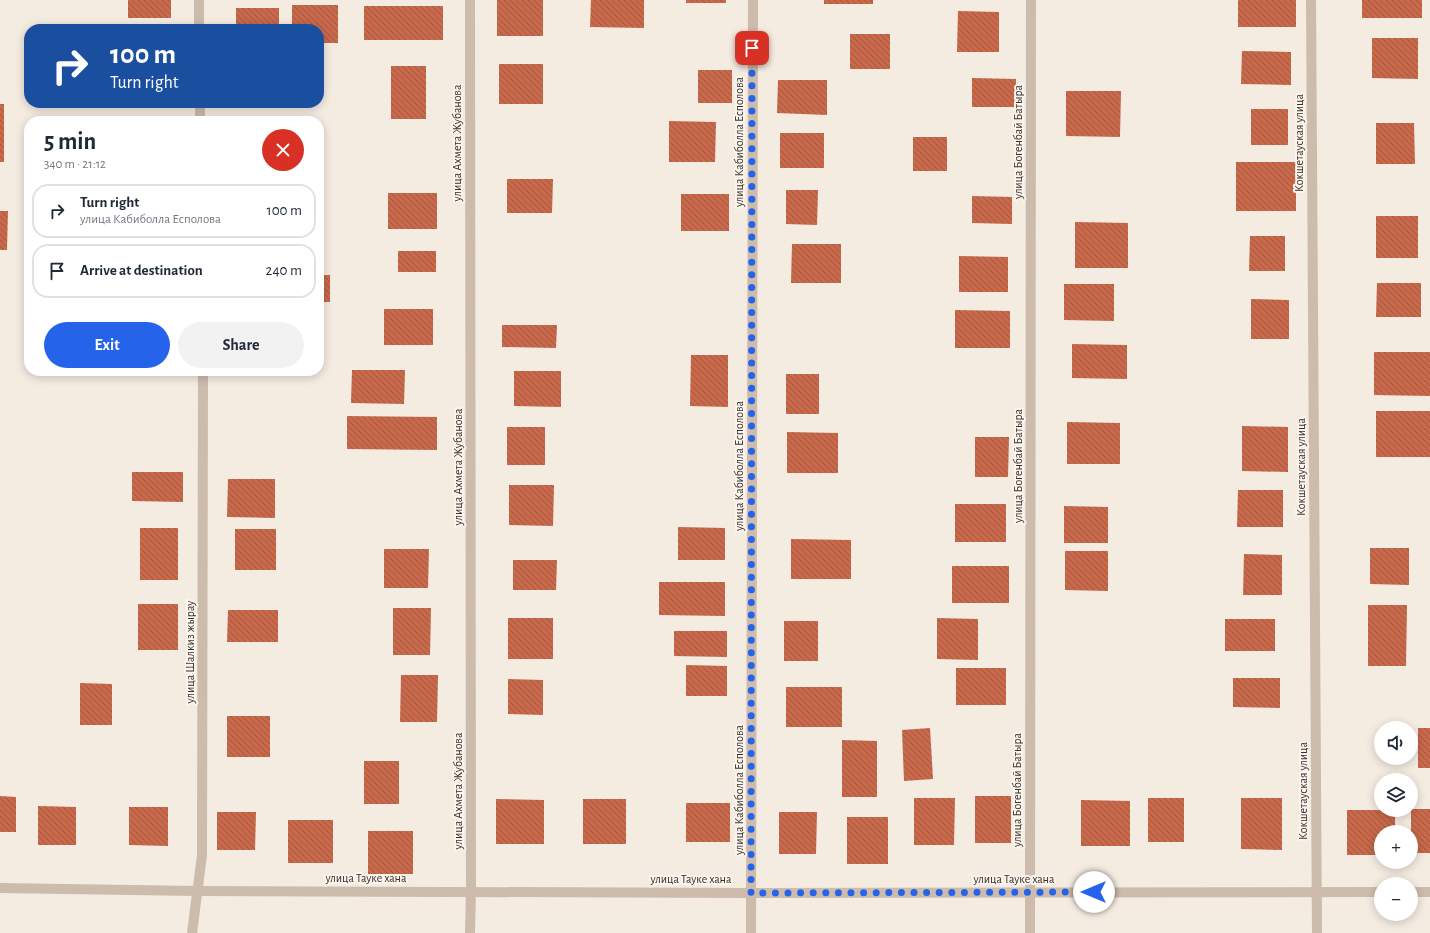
<!DOCTYPE html>
<html lang="en">
<head>
<meta charset="utf-8">
<style>
  :root { --surface:#fff; --page:#f2f2f3; --text:#1f2937; --muted:#747a83; --line:#e0e1e3; --accent:#2563eb }
  body { margin:0; font-family:"Alegreya Sans",sans-serif; background:var(--page); color:var(--text); height:100vh; display:flex; flex-direction:column; font-size:15px; white-space:nowrap }
  * { box-sizing:border-box; margin:0 }
  p { font-size:13px; color:var(--muted) }
  .icon { flex:none; width:22px; height:22px; fill:none; stroke:currentColor; stroke-width:2; stroke-linecap:round; stroke-linejoin:round }
  .map { position:relative; flex:1; overflow:hidden }
  .details { position:absolute; left:24px; top:116px; width:300px; height:260px; display:flex; flex-direction:column; background:var(--surface); border-radius:16px; box-shadow:0 2px 10px #0003 }
  .details>* { flex:none }
  .top-card { position:absolute; left:24px; top:24px; width:300px; height:84px; border-radius:16px; box-shadow:0 2px 10px #0003; background:#1a4fa0; color:#fff; overflow:hidden }
  .buttons { position:absolute; left:1374px; top:721px; display:grid; gap:8px }
  .buttons a { display:grid; place-items:center; width:44px; height:44px; border-radius:50%; background:var(--surface); box-shadow:0 2px 10px #0003; font-size:20px }
  .pin { position:absolute; display:grid; place-items:center; width:34px; height:34px; color:#fff; margin:-17px; border-radius:8px; box-shadow:0 2px 6px #0006 }
  .me { position:absolute; width:44px; margin:-22px; rotate:270deg; stroke-linejoin:round; filter:drop-shadow(0 0 3px #0008) }
  .turn { display:flex; align-items:center; gap:14px; height:84px; padding:0 20px; font-size:18px }
  .turn .icon { width:52px; height:52px; stroke-width:2.5 }
  .turn b { display:block; font-size:28px; line-height:34px }
  .round { display:grid; place-items:center; flex:none; width:42px; height:42px; border-radius:21px; background:var(--page) }
  .summary { display:flex; align-items:center; justify-content:space-between; height:68px; padding:0 20px }
  h1 { font-size:24px; font-weight:700; line-height:30px }
  .button { display:flex; gap:8px; margin-top:auto; padding:8px 20px }
  .button a { flex:1; height:46px; border-radius:24px; background:var(--accent); color:#fff; font-size:16px; font-weight:700; line-height:46px; text-align:center }
  .button a+a { background:var(--page); color:var(--text) }
  ul { padding:0; list-style:none }
  li { display:flex; align-items:center; gap:12px; height:54px; margin:0 8px 6px; padding:0 12px; border:2px solid var(--line); border-radius:16px }
  li div { flex:1 }
  li b { display:block; font-size:15px }
  li em { font-style:normal }
  .map>svg:first-child { display:block }
  .building { fill:url(#building-back-hatch) }
  .lines { fill:none; stroke-linecap:round; stroke-linejoin:round }
  .minor { stroke:#cdbbac; stroke-width:10 }
  .route { stroke:#2563eb; stroke-width:7; stroke-dasharray:0 12.6 }
  .labels { text-anchor:middle; dominant-baseline:central; stroke-width:4; stroke-linejoin:round; paint-order:stroke }
  .street-label { font-size:12px; fill:#3b302b; stroke:#fbf5ee }
</style>
</head>
<body>
<div class="map">
<svg width="1430" height="933" viewBox="0 0 1430 933">
  <defs>
    <pattern id="building-back-hatch" width="6" height="6" patternUnits="userSpaceOnUse"><rect width="6" height="6" fill="#c8694b"/><path d="M-1 5l2 2M0 0l6 6M5-1l2 2" fill="none" stroke="#a4573f"/></pattern>
  </defs>
  <rect width="100%" height="100%" fill="#f4ebe1"/>
  <!-- building -->
  <g class="building">
    <rect x="128" y="0" width="43" height="18"/>
    <rect x="497" y="0" width="46" height="36"/>
    <path d="M 591,0 L 644,0 L 644,28 L 590,27 Z"/>
    <rect x="686" y="0" width="40" height="3"/>
    <rect x="824" y="0" width="49" height="4"/>
    <rect x="1238" y="0" width="58" height="27"/>
    <rect x="1362" y="0" width="60" height="18"/>
    <path d="M 292,5 L 338,5 L 338,43 L 319,43 L 319,29 L 292,29 Z"/>
    <rect x="364" y="6" width="79" height="34"/>
    <rect x="236" y="8" width="43" height="21"/>
    <path d="M 958,11 L 999,12 L 999,52 L 957,52 Z"/>
    <rect x="850" y="34" width="40" height="35"/>
    <path d="M 1372,38 L 1418,38 L 1418,79 L 1372,78 Z"/>
    <path d="M 1242,51 L 1291,52 L 1291,85 L 1241,84 Z"/>
    <rect x="499" y="64" width="44" height="40"/>
    <rect x="391" y="66" width="35" height="53"/>
    <rect x="698" y="70" width="34" height="33"/>
    <path d="M 972,78 L 1016,79 L 1016,107 L 972,107 Z"/>
    <path d="M 778,80 L 827,80 L 827,115 L 777,113 Z"/>
    <path d="M 1066,91 L 1121,91 L 1120,137 L 1066,136 Z"/>
    <rect x="0" y="104" width="4" height="58"/>
    <rect x="1251" y="109" width="37" height="36"/>
    <rect x="141" y="116" width="38" height="5"/>
    <path d="M 669,121 L 716,122 L 715,162 L 669,162 Z"/>
    <path d="M 1376,123 L 1414,123 L 1415,164 L 1376,164 Z"/>
    <rect x="780" y="133" width="44" height="35"/>
    <rect x="913" y="137" width="34" height="34"/>
    <rect x="1236" y="162" width="60" height="49"/>
    <path d="M 507,179 L 553,179 L 552,213 L 507,213 Z"/>
    <path d="M 786,190 L 818,190 L 817,225 L 786,224 Z"/>
    <rect x="388" y="193" width="49" height="36"/>
    <rect x="681" y="194" width="48" height="37"/>
    <path d="M 972,196 L 1012,197 L 1012,224 L 972,223 Z"/>
    <path d="M 0,211 L 8,211 L 7,250 L 0,250 Z"/>
    <rect x="1376" y="216" width="42" height="42"/>
    <path d="M 1075,222 L 1128,223 L 1128,268 L 1075,268 Z"/>
    <path d="M 1250,236 L 1285,236 L 1285,271 L 1249,271 Z"/>
    <path d="M 792,244 L 841,244 L 841,283 L 791,283 Z"/>
    <rect x="398" y="251" width="38" height="21"/>
    <path d="M 959,256 L 1008,257 L 1008,292 L 959,292 Z"/>
    <rect x="319" y="275" width="11" height="27"/>
    <path d="M 1377,283 L 1421,283 L 1421,317 L 1376,317 Z"/>
    <path d="M 1064,284 L 1114,284 L 1114,321 L 1064,320 Z"/>
    <path d="M 1251,299 L 1289,300 L 1289,339 L 1251,339 Z"/>
    <rect x="384" y="309" width="49" height="36"/>
    <path d="M 955,310 L 1010,311 L 1010,348 L 955,348 Z"/>
    <path d="M 502,325 L 557,325 L 556,348 L 502,347 Z"/>
    <path d="M 1072,344 L 1127,345 L 1127,379 L 1072,378 Z"/>
    <path d="M 1374,352 L 1430,352 L 1430,396 L 1374,395 Z"/>
    <path d="M 691,355 L 728,355 L 728,407 L 690,406 Z"/>
    <path d="M 352,370 L 405,370 L 404,404 L 351,403 Z"/>
    <path d="M 514,371 L 561,371 L 561,407 L 514,406 Z"/>
    <rect x="786" y="374" width="33" height="40"/>
    <rect x="1376" y="411" width="54" height="46"/>
    <path d="M 347,416 L 437,417 L 437,450 L 347,449 Z"/>
    <path d="M 1067,422 L 1120,423 L 1120,464 L 1067,464 Z"/>
    <path d="M 1242,426 L 1288,427 L 1288,472 L 1242,471 Z"/>
    <rect x="507" y="427" width="38" height="38"/>
    <path d="M 787,432 L 838,433 L 838,473 L 787,473 Z"/>
    <path d="M 975,437 L 1009,437 L 1008,477 L 975,477 Z"/>
    <path d="M 132,472 L 183,472 L 183,502 L 132,501 Z"/>
    <path d="M 228,479 L 275,479 L 275,518 L 227,517 Z"/>
    <path d="M 509,485 L 554,485 L 553,526 L 509,525 Z"/>
    <path d="M 1238,490 L 1283,490 L 1283,527 L 1237,527 Z"/>
    <rect x="955" y="504" width="51" height="38"/>
    <path d="M 1064,506 L 1108,507 L 1108,543 L 1064,543 Z"/>
    <path d="M 678,527 L 725,528 L 725,560 L 678,560 Z"/>
    <rect x="140" y="528" width="38" height="52"/>
    <rect x="235" y="529" width="41" height="41"/>
    <path d="M 791,539 L 851,540 L 851,579 L 791,579 Z"/>
    <path d="M 1370,548 L 1409,548 L 1409,585 L 1370,584 Z"/>
    <path d="M 384,549 L 429,549 L 428,588 L 384,588 Z"/>
    <path d="M 1065,551 L 1108,551 L 1108,591 L 1065,590 Z"/>
    <path d="M 1244,554 L 1282,555 L 1282,595 L 1243,595 Z"/>
    <path d="M 513,560 L 557,560 L 556,590 L 513,590 Z"/>
    <rect x="952" y="566" width="57" height="37"/>
    <path d="M 659,582 L 725,582 L 725,616 L 659,615 Z"/>
    <rect x="138" y="604" width="40" height="46"/>
    <path d="M 1368,605 L 1407,605 L 1406,666 L 1368,666 Z"/>
    <path d="M 393,608 L 431,608 L 430,655 L 393,655 Z"/>
    <path d="M 228,610 L 278,610 L 278,642 L 227,642 Z"/>
    <rect x="508" y="618" width="45" height="41"/>
    <path d="M 937,618 L 978,619 L 978,660 L 937,659 Z"/>
    <rect x="1225" y="619" width="50" height="32"/>
    <rect x="784" y="621" width="34" height="40"/>
    <path d="M 674,631 L 727,631 L 727,657 L 674,656 Z"/>
    <path d="M 686,665 L 727,666 L 727,696 L 686,696 Z"/>
    <rect x="956" y="668" width="50" height="37"/>
    <path d="M 401,675 L 438,675 L 437,722 L 400,722 Z"/>
    <path d="M 1233,678 L 1280,678 L 1280,708 L 1233,707 Z"/>
    <path d="M 508,679 L 543,680 L 543,715 L 508,714 Z"/>
    <path d="M 80,683 L 112,684 L 112,725 L 80,725 Z"/>
    <rect x="786" y="687" width="56" height="40"/>
    <rect x="227" y="716" width="43" height="41"/>
    <path d="M 930,728 L 933,779 L 904,781 L 902,730 Z"/>
    <rect x="1418" y="728" width="12" height="40"/>
    <path d="M 842,740 L 877,741 L 877,797 L 842,797 Z"/>
    <rect x="364" y="761" width="35" height="43"/>
    <path d="M 0,796 L 16,797 L 16,832 L 0,832 Z"/>
    <rect x="975" y="796" width="36" height="47"/>
    <path d="M 914,798 L 955,798 L 954,845 L 914,845 Z"/>
    <rect x="1148" y="798" width="36" height="44"/>
    <path d="M 1241,798 L 1282,798 L 1282,850 L 1241,849 Z"/>
    <path d="M 496,799 L 544,800 L 544,844 L 496,844 Z"/>
    <rect x="583" y="799" width="43" height="45"/>
    <path d="M 1081,800 L 1130,801 L 1130,846 L 1081,846 Z"/>
    <rect x="686" y="803" width="44" height="39"/>
    <path d="M 38,806 L 76,807 L 76,845 L 38,845 Z"/>
    <path d="M 129,807 L 168,807 L 168,846 L 129,845 Z"/>
    <rect x="1411" y="809" width="19" height="44"/>
    <path d="M 1347,810 L 1395,810 L 1395,832 L 1381,832 L 1381,855 L 1347,855 Z"/>
    <path d="M 217,812 L 256,812 L 255,850 L 217,850 Z"/>
    <path d="M 779,812 L 817,812 L 816,854 L 779,854 Z"/>
    <rect x="847" y="817" width="41" height="47"/>
    <rect x="288" y="820" width="45" height="43"/>
    <rect x="368" y="831" width="45" height="43"/>
  </g>
  <g class="lines">
    <!-- minor -->
    <g class="minor">
      <path d="M 199,0 L 199,29"/>
      <path d="M 470,0 L 471,891 L 470,933"/>
      <path d="M 1311,0 L 1317,933"/>
      <path d="M 200,103 L 200,121"/>
      <path d="M 0,888 L 197,891 L 751,893 L 1381,892"/>
      <path d="M 1411,892 L 1430,892"/>
      <path d="M 192,933 L 202,855 L 203,371"/>
      <path d="M 751,933 L 753,0"/>
      <path d="M 1030,933 L 1031,0"/>
    </g>
  </g>
  <g class="lines">
    <!-- route -->
    <path class="route" d="M 752,48 L 751,893 L 1094,892"/>
  </g>
  <g class="labels">
    <!-- street labels -->
    <g class="street-label">
      <text transform="translate(739 142) rotate(-90)">улица Кабиболла Есполова</text>
      <text transform="translate(1018 142) rotate(-90)">улица Богенбай Батыра</text>
      <text transform="translate(457 143) rotate(-90)">улица Ахмета Жубанова</text>
      <text transform="translate(1299 143) rotate(-90)">Кокшетауская улица</text>
      <text transform="translate(739 466) rotate(-90)">улица Кабиболла Есполова</text>
      <text transform="translate(1018 466) rotate(-90)">улица Богенбай Батыра</text>
      <text transform="translate(458 467) rotate(-90)">улица Ахмета Жубанова</text>
      <text transform="translate(1301 467) rotate(-90)">Кокшетауская улица</text>
      <text transform="translate(190 652) rotate(-90)">улица Шалкиз жырау</text>
      <text transform="translate(739 790) rotate(-90)">улица Кабиболла Есполова</text>
      <text transform="translate(1017 790) rotate(-90)">улица Богенбай Батыра</text>
      <text transform="translate(458 791) rotate(-90)">улица Ахмета Жубанова</text>
      <text transform="translate(1303 791) rotate(-90)">Кокшетауская улица</text>
      <text x="366" y="878">улица Тауке хана</text>
      <text x="691" y="879">улица Тауке хана</text>
      <text x="1014" y="879">улица Тауке хана</text>
    </g>
  </g>
</svg>
<div class="buttons">
<a><svg class="icon" aria-label="sound" viewBox="0 0 24 24"><path d="M4 9h4l5-4v14l-5-4H4zM17 9q2 3 0 6"/></svg></a>
<a><svg class="icon" aria-label="layers" viewBox="0 0 24 24"><path d="M12 4l9 5-9 5-9-5zM3 14l9 5 9-5"/></svg></a>
<a>+</a>
<a>−</a>
</div>
<div class="pin" style="left:752px;top:48px;background:#d93025"><svg class="icon" aria-label="arrive" viewBox="0 0 24 24"><path d="M6 21V4h12l-3 4 3 4H6"/></svg></div>
<svg class="me" style="left:1094px;top:892px" viewBox="-20 -20 40 40"><circle r="19" fill="#fff"/><path d="M0-13L10 11 0 6-10 11z" fill="#2563eb"/></svg>
<div class="top-card">
<div class="turn"><svg class="icon" aria-label="right" viewBox="0 0 24 24"><path d="M7 20v-9h11M14 6l5 5-5 5"/></svg><div><b>100 m</b>Turn right</div></div>
</div>
<section class="details">
<div class="summary"><div><h1>5 min</h1><p>340 m · 21:12</p></div><a class="round" style="background:#d93025;color:#fff"><svg class="icon" aria-label="close" viewBox="0 0 24 24"><path d="M6 6l12 12M18 6L6 18"/></svg></a></div>
<ul>
<li><svg class="icon" aria-label="right" viewBox="0 0 24 24"><path d="M7 20v-9h11M14 6l5 5-5 5"/></svg><div><b>Turn right</b><p>улица Кабиболла Есполова</p></div><em>100 m</em></li>
<li><svg class="icon" aria-label="arrive" viewBox="0 0 24 24"><path d="M6 21V4h12l-3 4 3 4H6"/></svg><div><b>Arrive at destination</b></div><em>240 m</em></li>
</ul>
<div class="button"><a>Exit</a><a>Share</a></div>
</section>
</div>
</body>
</html>
